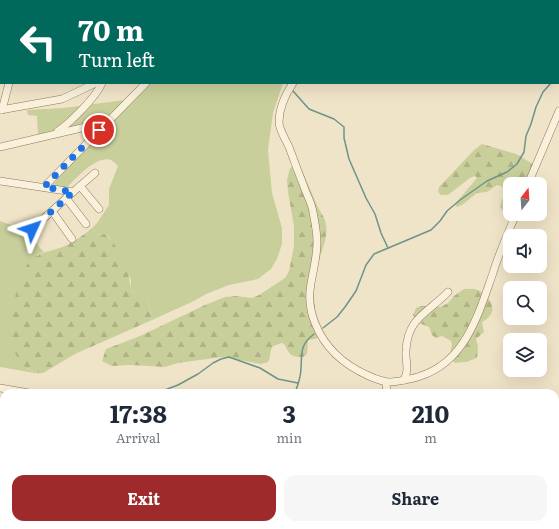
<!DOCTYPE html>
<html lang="en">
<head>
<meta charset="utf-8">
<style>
  :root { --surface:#fff; --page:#f6f6f7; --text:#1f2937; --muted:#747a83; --accent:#9e2a2b }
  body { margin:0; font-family:Literata,serif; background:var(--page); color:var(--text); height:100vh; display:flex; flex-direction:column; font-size:15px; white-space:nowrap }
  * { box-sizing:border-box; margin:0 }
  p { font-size:13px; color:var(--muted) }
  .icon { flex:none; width:22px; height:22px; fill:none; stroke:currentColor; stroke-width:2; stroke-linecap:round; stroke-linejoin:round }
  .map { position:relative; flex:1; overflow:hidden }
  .details { position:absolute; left:0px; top:389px; width:559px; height:140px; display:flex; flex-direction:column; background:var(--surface); border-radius:12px 12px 0 0; box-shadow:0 4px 16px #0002 }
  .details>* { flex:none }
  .top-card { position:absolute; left:0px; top:0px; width:559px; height:84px; box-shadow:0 4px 16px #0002; background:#00695c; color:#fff; overflow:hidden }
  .needle { width:26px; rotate:17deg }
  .controls { position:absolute; left:503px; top:177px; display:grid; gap:8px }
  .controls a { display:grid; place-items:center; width:44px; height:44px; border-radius:8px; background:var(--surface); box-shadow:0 4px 16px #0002; font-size:20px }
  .pin { position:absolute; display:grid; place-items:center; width:34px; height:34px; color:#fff; margin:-17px; border:2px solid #fff; border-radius:50%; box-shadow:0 1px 4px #0007 }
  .me { position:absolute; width:44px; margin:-22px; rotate:48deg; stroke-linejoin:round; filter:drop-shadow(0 0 3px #0008) }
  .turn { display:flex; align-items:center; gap:14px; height:84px; padding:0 12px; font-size:18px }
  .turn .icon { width:52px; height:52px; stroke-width:2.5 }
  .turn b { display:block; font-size:28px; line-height:34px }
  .eta { display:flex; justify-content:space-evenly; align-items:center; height:68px; text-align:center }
  .eta b { font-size:24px; font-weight:700; line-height:28px }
  .button { display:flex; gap:8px; margin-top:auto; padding:8px 12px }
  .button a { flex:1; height:46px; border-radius:12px; background:var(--accent); color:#fff; font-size:16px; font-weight:700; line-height:46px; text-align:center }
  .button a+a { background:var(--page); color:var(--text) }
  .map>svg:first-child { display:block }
  .grass { fill:#c9cf9b }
  .forest { fill:url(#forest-firs) }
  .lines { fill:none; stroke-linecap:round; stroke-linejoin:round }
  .stream { stroke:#6f938a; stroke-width:1.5 }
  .minor-casing { stroke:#8d765c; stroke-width:8 }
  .minor { stroke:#faf1dc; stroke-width:7 }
  .route { stroke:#1a73e8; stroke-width:7; stroke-dasharray:0 12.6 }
</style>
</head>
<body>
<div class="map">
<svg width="559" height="529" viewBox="0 0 559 529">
  <defs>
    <pattern id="forest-firs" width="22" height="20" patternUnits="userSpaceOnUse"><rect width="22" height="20" fill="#c9cf9b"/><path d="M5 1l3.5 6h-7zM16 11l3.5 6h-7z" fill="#aeb285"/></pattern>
  </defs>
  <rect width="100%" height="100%" fill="#f0e4c8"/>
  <!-- grass -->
  <g class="grass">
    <path d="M 416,0 L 531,0 L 413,1 Z"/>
    <path d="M 142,83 L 283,83 L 273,113 L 268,150 L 272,193 L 282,228 L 282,244 L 277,259 L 271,269 L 258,279 L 229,285 L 206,294 L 194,301 L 152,320 L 148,301 L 134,294 L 131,289 L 131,280 L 110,238 L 106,234 L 97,235 L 92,228 L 97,223 L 109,205 L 109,189 L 118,166 C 116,164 113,161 111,160 C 96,155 74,180 65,190 L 52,186 L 108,119 L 38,136 L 37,116 L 28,115 L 27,110 L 63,108 L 125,100 Z"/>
    <path d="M 0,221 L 29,232 L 40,248 L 44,252 L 37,255 L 26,368 L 40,374 L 0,367 Z"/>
  </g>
  <!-- forest -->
  <g class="forest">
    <path d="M 482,144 L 516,154 L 538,167 L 531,184 L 510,184 L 510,210 L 503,211 L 500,207 L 505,190 L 501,186 L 497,185 L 487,192 L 477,193 L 462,205 L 457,207 L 455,204 L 477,178 L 475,176 L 470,178 L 448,195 L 441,195 L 438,192 L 439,187 L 442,184 L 474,150 Z"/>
    <path d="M 298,165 L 300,167 C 306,179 311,191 316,203 C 319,211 325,216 326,225 C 328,237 322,249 319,261 C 312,285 311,312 325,334 L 315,339 L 308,340 L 307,354 L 303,357 C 292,357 289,355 285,345 L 282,343 L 273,346 C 269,351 271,358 268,362 L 261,364 L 222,357 L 178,363 L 165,367 L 131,365 L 112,366 L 102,361 L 106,349 L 140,336 L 205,305 L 225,297 L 235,296 L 252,298 L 259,295 L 285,278 L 289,271 L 294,246 L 294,226 L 288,192 L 287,180 L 290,168 Z"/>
    <path d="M 92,228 L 97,235 L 105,234 C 114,242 122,255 126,266 C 129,272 130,290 134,293 C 138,296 144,298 148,301 L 152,320 L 75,354 L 43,373 C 38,374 34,371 29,369 C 0,356 13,286 27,265 C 36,251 53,252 67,245 C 75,241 85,234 92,228 Z"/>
    <path d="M 464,289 C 469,289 474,288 478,290 C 492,298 500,313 482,322 L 484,332 L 476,339 L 478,346 L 477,358 L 466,362 L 455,363 L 450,358 L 450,353 L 452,344 L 451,341 L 442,336 L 436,338 L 432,335 L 429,327 L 419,323 L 413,315 L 416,308 L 421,306 L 441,307 L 448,303 L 454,296 Z"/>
    <path d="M 555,498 L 559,498 L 559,529 L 550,529 L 551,525 L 555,525 Z"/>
    <path d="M 493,525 L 531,525 L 535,529 L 488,529 Z"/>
  </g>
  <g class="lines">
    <!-- stream -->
    <g class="stream">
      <path d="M 264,0 L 265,1"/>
      <path d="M 454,0 L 455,1"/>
      <path d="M 558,35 L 559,32"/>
      <path d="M 293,91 L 309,109 L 334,119 L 344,127 L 344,138 L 349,159 L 366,198 L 375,214 L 381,233 L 388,248"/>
      <path d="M 323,328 L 337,317 L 345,307 L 356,291 L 366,265 L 374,254 L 431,230 L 440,221 L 447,211 L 460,200 L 487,181 L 507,172 L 517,164 L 524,152 L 526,136 L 531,124 L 536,107 L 543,92 L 551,83"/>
      <path d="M 110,390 L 115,393"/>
      <path d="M 157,393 L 178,385 L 198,374 L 213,363 L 221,359 L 229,357 L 260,368 L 278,379 L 298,383"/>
      <path d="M 295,393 C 298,385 301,376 301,368 C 302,351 300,345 314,334"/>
      <path d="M 37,525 L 39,529"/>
      <path d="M 208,529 L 211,525"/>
      <path d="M 281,529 L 282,525"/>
    </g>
    <!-- minor casing -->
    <g class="minor-casing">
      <g id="minor">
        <path d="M 10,0 L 12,1"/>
        <path d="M 122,0 L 123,1"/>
        <path d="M 155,0 L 156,1"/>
        <path d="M 388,1 L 389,0"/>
        <path d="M 0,30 L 1,30"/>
        <path d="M 293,83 C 285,95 279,108 279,122 C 279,130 286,140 289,147 C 294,160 298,172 303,184 C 306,194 312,203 313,212 C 315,222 317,232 317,242 C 317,273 302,291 315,323 C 325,349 344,365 369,376 C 387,384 391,383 410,379 C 464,368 477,318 493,273 C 499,253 508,233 516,214"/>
        <path d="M 0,110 L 62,99 L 96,83"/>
        <path d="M 2,110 L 9,83"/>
        <path d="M 58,131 C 71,122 96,97 102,83"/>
        <path d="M 0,147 L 107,122"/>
        <path d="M 0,181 L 73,192"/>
        <path d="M 528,184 L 559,111"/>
        <path d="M 80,186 L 99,209"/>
        <path d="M 44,187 L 146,83"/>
        <path d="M 66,198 L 86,224"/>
        <path d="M 52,211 L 72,239"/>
        <path d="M 32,229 L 73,192 L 95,173"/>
        <path d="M 404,380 C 410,368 405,362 406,350 C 408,317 428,313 448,292"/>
        <path d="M 386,383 L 387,393"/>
        <path d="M 0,388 L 29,393"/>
        <path d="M 235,525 L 236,529"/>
        <path d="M 125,529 L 127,525"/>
        <path d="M 295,529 L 298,525"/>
      </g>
    </g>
    <!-- minor -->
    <use href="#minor" class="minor"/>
  </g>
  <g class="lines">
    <!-- route -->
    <path class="route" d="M 32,229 L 73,192 L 44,187 L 99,130"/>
  </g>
</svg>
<div class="controls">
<a><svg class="needle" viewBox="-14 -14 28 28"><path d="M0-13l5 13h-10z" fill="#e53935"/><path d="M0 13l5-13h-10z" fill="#747a83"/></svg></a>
<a><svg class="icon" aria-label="sound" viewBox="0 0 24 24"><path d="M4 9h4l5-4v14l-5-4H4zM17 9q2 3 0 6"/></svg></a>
<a><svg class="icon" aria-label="search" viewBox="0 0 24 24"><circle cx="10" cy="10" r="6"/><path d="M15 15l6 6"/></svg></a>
<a><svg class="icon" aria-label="layers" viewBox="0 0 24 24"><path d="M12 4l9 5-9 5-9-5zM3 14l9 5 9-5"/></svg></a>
</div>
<div class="pin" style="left:99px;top:130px;background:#d93025"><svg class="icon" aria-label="arrive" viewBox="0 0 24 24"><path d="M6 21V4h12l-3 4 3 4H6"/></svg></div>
<svg class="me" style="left:32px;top:229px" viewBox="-20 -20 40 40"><path d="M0-17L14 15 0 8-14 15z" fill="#1a73e8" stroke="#fff" stroke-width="4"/></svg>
<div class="top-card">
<div class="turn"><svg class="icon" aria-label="left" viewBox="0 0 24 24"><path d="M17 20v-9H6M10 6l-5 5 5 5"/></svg><div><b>70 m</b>Turn left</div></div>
</div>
<section class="details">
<div class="eta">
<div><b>17:38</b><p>Arrival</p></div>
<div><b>3</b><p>min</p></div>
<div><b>210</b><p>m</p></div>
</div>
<div class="button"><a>Exit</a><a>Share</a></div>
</section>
</div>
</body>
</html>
